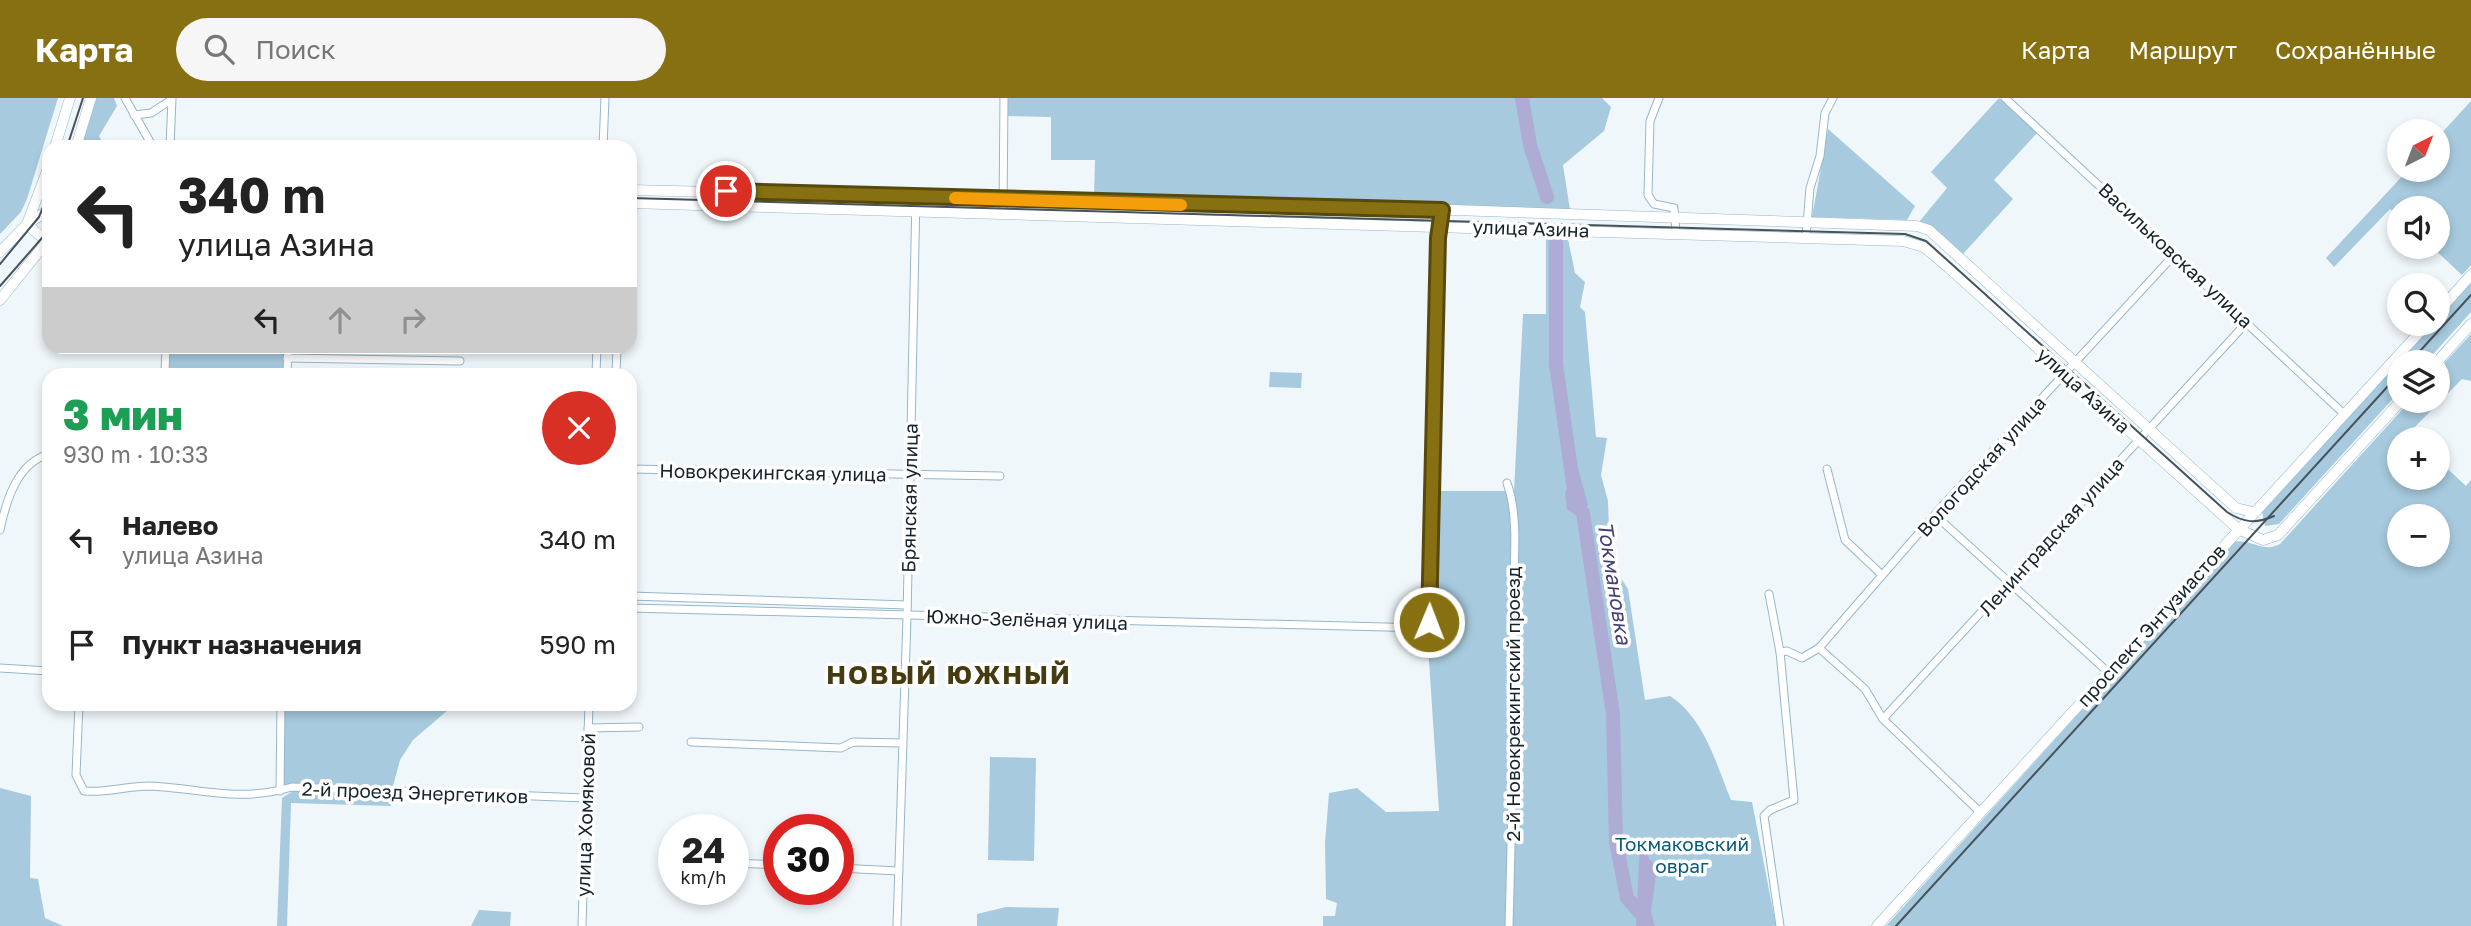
<!DOCTYPE html>
<html lang="ru">
<head>
<meta charset="utf-8">
<style>
  :root { --surface:#fff; --page:#f6f6f6; --text:#222; --muted:#767676; --accent:#867011 }
  body { margin:0; font-family:"Golos Text",sans-serif; background:var(--page); color:var(--text); height:100vh; display:flex; flex-direction:column; font-size:26px; white-space:nowrap }
  * { box-sizing:border-box; margin:0 }
  p { font-size:23px; color:var(--muted) }
  .icon { flex:none; width:38px; height:38px; fill:none; stroke:currentColor; stroke-width:2; stroke-linecap:round; stroke-linejoin:round }
  .map { position:relative; flex:1; overflow:hidden }
  .side { position:absolute; left:42px; top:270px; width:595px; height:343px; display:flex; flex-direction:column; background:var(--surface); border-radius:21px; box-shadow:0 4px 10px #0003 }
  .side>* { flex:none }
  .top-card { position:absolute; left:42px; top:42px; width:595px; height:214px; border-radius:21px; box-shadow:0 4px 10px #0003; background:#fff; color:var(--text); overflow:hidden }
  .needle { width:46px; rotate:42deg }
  .tools { position:absolute; left:2387px; top:21px; display:grid; gap:14px }
  .tools a { display:grid; place-items:center; width:63px; height:63px; border-radius:50%; background:var(--surface); box-shadow:0 4px 10px #0003; font-size:35px }
  .speed { position:absolute; left:658px; top:716px; display:flex; gap:14px; font-size:35px; font-weight:700; text-align:center }
  .speed>* { display:grid; place-content:center; width:91px; height:91px; border-radius:50%; background:var(--surface); box-shadow:0 4px 10px #0003; line-height:1 }
  .speed small { font-size:18px; font-weight:400 }
  .speed .limit { border:10px solid #d22; background:#fff; color:#111 }
  .pin { position:absolute; display:grid; place-items:center; width:60px; height:60px; color:#fff; margin:-30px; border:4px solid #fff; border-radius:50%; box-shadow:0 2px 7px #0007 }
  .me { position:absolute; width:77px; margin:-38px; rotate:1deg; stroke-linejoin:round; filter:drop-shadow(0 0 5px #0008) }
  .turn { display:flex; align-items:center; gap:24px; height:147px; padding:0 21px; font-size:32px }
  .turn .icon { width:91px; height:91px; stroke-width:2.5 }
  .turn b { display:block; font-size:49px; line-height:60px }
  .lanes { display:flex; align-items:center; height:66px; padding:0 21px; background:#0003; justify-content:center; gap:35px; direction:ltr }
  .lanes .off { opacity:.35 }
  .round { display:grid; place-items:center; flex:none; width:74px; height:74px; border-radius:37px; background:var(--page) }
  .headline { display:flex; align-items:center; justify-content:space-between; height:119px; padding:0 21px }
  h1 { font-size:42px; font-weight:800; line-height:52px; color:#1e9e55 }
  ul { padding:0; list-style:none }
  li { display:flex; align-items:center; gap:21px; height:105px; padding:0 21px }
  li div { flex:1 }
  li b { display:block; font-size:26px }
  li em { font-style:normal }
  header { display:flex; align-items:center; gap:42px; box-sizing:border-box; height:98px; padding:0 35px; background:var(--accent); color:#fff }
  header strong { font-size:33px }
  nav { display:flex; gap:38px; margin-inline-start:auto; font-size:24px }
  .search { width:490px; height:63px; background:var(--page); display:flex; align-items:center; gap:18px; box-sizing:border-box; padding:0 24px; border-radius:38px; color:var(--muted); font-size:26px }
  .map>svg:first-child { display:block }
  .green { fill:#a7cade; fill-rule:evenodd }
  .water { fill:#aeacd5 }
  .lines { fill:none; stroke-linecap:round; stroke-linejoin:round }
  .river { stroke:#aeacd5; stroke-width:14 }
  .street-casing { stroke:#95b7ca; stroke-width:9 }
  .secondary-casing { stroke:#95b7ca; stroke-width:11 }
  .street { stroke:#fff; stroke-width:7 }
  .secondary { stroke:#fff; stroke-width:10 }
  .tram { stroke:#47535a; stroke-width:2 }
  .route-casing { stroke:#57490b; stroke-width:18 }
  .route { stroke:#867011; stroke-width:12 }
  .slow { stroke:#f59e0b; stroke-width:12 }
  .labels { text-anchor:middle; dominant-baseline:central; stroke-width:7; stroke-linejoin:round; paint-order:stroke }
  .street-label { font-size:19px; fill:#15232a; stroke:#fff }
  .park-label { font-size:19px; fill:#085a7b; stroke:#fff }
  .water-label { font-size:21px; font-style:italic; fill:#443e73; stroke:#fff }
  .district-label { font-size:26px; font-weight:bold; letter-spacing:2px; fill:#453b11; stroke:#fff }
</style>
</head>
<body>
<header>
<strong>Карта</strong>
<div class="search"><svg class="icon" aria-label="search" viewBox="0 0 24 24"><circle cx="10" cy="10" r="6"/><path d="M15 15l6 6"/></svg>Поиск</div>
<nav><a>Карта</a><a>Маршрут</a><a>Сохранённые</a></nav>
</header>
<div class="map">
<svg width="2471" height="828" viewBox="0 0 2471 828">
  <rect width="100%" height="100%" fill="#f0f7fb"/>
  <!-- green -->
  <g class="green">
    <path d="M 0,0 L 58,0 L 27,101 L 21,114 L 0,136 Z"/>
    <path d="M 96,0 L 114,0 L 117,8 L 99,38 L 105,49 L 81,49 Z"/>
    <path d="M 1008,0 L 1602,0 L 1611,9 L 1604,33 L 1563,67 L 1570,112 L 1094,99 L 1095,62 L 1051,62 L 1051,19 L 1008,18 Z"/>
    <path d="M 1999,0 L 2037,35 L 1994,82 L 2013,101 L 1963,156 L 1934,130 L 1919,124 L 1947,90 L 1931,74 Z"/>
    <path d="M 2471,3 L 2471,167 L 2462,177 L 2432,149 L 2438,149 L 2438,110 L 2399,110 L 2399,119 L 2390,111 L 2334,169 L 2326,160 L 2408,72 L 2438,72 L 2438,39 Z"/>
    <path d="M 1828,31 L 1915,108 L 1907,122 L 1812,119 Z"/>
    <path d="M 1546,135 L 1567,136 L 1575,175 L 1585,184 L 1580,209 L 1585,214 L 1596,339 L 1607,340 L 1601,377 L 1608,403 L 1610,463 L 1628,491 L 1645,602 L 1670,598 C 1705,621 1716,666 1731,702 L 1752,704 L 1776,828 L 1323,828 L 1323,818 L 1335,818 L 1337,805 L 1326,801 L 1325,745 L 1329,695 L 1357,690 L 1386,714 L 1439,713 L 1427,533 L 1435,515 L 1441,393 L 1514,393 L 1523,216 L 1546,216 Z"/>
    <path d="M 2471,185 L 2471,214 L 2426,264 L 2406,264 L 2406,256 L 2434,226 L 2438,226 L 2438,221 Z"/>
    <path d="M 2471,236 L 2471,283 L 2462,281 L 2409,335 L 2415,341 L 2399,341 L 2399,380 L 2438,380 L 2438,362 L 2466,388 L 2471,382 L 2471,828 L 1886,828 L 2234,444 C 2251,440 2262,456 2280,446 L 2410,303 L 2438,303 L 2438,272 ZM 2399,418 L 2438,418 L 2438,457 L 2399,457 Z"/>
    <path d="M 209,248 L 286,249 L 285,276 L 169,276 L 170,253 L 208,255 Z"/>
    <path d="M 2395,272 L 2399,274 L 2399,294 L 2279,426 L 2265,428 L 2262,414 L 2388,275 Z"/>
    <path d="M 1270,274 L 1302,275 L 1301,290 L 1269,289 Z"/>
    <path d="M 284,606 L 455,606 L 413,642 L 400,662 L 393,688 L 380,690 L 284,686 Z"/>
    <path d="M 990,659 L 1036,660 L 1034,763 L 988,762 Z"/>
    <path d="M 0,690 L 31,698 L 30,780 L 38,781 L 45,820 L 63,828 L 0,828 Z"/>
    <path d="M 293,693 L 392,696 L 391,708 L 291,705 L 287,828 L 277,828 L 282,700 Z"/>
    <path d="M 1006,809 L 1059,810 L 1057,828 L 977,828 L 977,816 Z"/>
    <path d="M 479,812 L 511,814 L 510,828 L 471,828 Z"/>
  </g>
  <!-- water -->
  <g class="water">
    <path d="M 1577,366 L 1588,407 L 1578,419 L 1567,411 L 1565,395 Z"/>
    <path d="M 1643,741 L 1649,761 L 1657,769 L 1651,814 L 1655,828 L 1636,828 L 1640,744 Z"/>
  </g>
  <g class="lines">
    <!-- river -->
    <g class="river">
      <path d="M 1522,0 L 1530,47 L 1547,99"/>
      <path d="M 1556,144 L 1556,266 L 1576,406 L 1583,415 L 1613,616 L 1616,744 L 1627,800 L 1645,820 L 1646,828"/>
    </g>
    <!-- street casing -->
    <g class="street-casing">
      <g id="street">
        <path d="M 125,0 L 153,49"/>
        <path d="M 1659,0 L 1650,23 L 1648,97 L 1654,106 L 1674,110 L 1676,134"/>
        <path d="M 2005,0 L 2344,316"/>
        <path d="M 134,17 L 151,15 L 171,2"/>
        <path d="M 170,49 L 172,0"/>
        <path d="M 603,49 L 605,0"/>
        <path d="M 1003,115 L 1004,0"/>
        <path d="M 1806,139 L 1810,90 L 1820,58 L 1825,15 L 1833,0"/>
        <path d="M 287,260 L 460,263"/>
        <path d="M 165,276 L 166,248"/>
        <path d="M 287,276 L 288,248"/>
        <path d="M 596,276 L 597,248"/>
        <path d="M 616,276 L 617,248"/>
        <path d="M 630,371 L 1000,378"/>
        <path d="M 1827,371 L 1845,442 L 1882,477"/>
        <path d="M 1507,385 C 1520,421 1513,469 1513,507 C 1514,614 1512,721 1509,828"/>
        <path d="M 1935,417 L 2108,574"/>
        <path d="M 0,432 C 6,403 17,365 49,356"/>
        <path d="M 1769,496 L 1780,554 L 1794,702 L 1770,712 L 1764,718 L 1780,828"/>
        <path d="M 630,498 L 907,507"/>
        <path d="M 630,510 L 1424,530 L 1429,524 L 1438,140 L 1442,112"/>
        <path d="M 1819,550 L 1865,591 L 1883,621 L 1981,715"/>
        <path d="M 1780,554 L 1787,553 L 1802,560 L 1819,550 L 1945,405 L 2175,156"/>
        <path d="M 0,570 L 49,573"/>
        <path d="M 79,606 L 76,677 L 84,693 C 106,695 127,688 149,688 C 202,690 237,705 292,689 L 585,700"/>
        <path d="M 1883,621 L 2248,223"/>
        <path d="M 588,630 L 639,629"/>
        <path d="M 691,644 L 841,650 L 853,644 L 902,645"/>
        <path d="M 280,693 L 281,606"/>
        <path d="M 733,765 L 779,767"/>
        <path d="M 838,770 L 899,773"/>
        <path d="M 582,828 L 589,606"/>
        <path d="M 897,828 L 907,519 L 916,99"/>
      </g>
    </g>
    <!-- secondary casing -->
    <g class="secondary-casing">
      <g id="secondary">
        <path d="M 55,49 L 70,0"/>
        <path d="M 76,49 L 91,0"/>
        <path d="M 630,92 L 1397,110 L 1917,128 L 1929,132 L 2236,410 L 2253,414"/>
        <path d="M 630,105 L 1903,143 L 1924,149 L 1949,170 L 2238,431 L 2263,442 L 2278,437 L 2401,303"/>
        <path d="M 27,126 L 49,68"/>
        <path d="M 27,126 L 46,143"/>
        <path d="M 0,154 L 27,126 L 49,112"/>
        <path d="M 0,202 L 49,141"/>
        <path d="M 2438,214 L 2471,177"/>
        <path d="M 2437,264 L 2471,226"/>
        <path d="M 1877,828 L 2427,226"/>
      </g>
    </g>
    <!-- street -->
    <use href="#street" class="street"/>
    <!-- secondary -->
    <use href="#secondary" class="secondary"/>
    <!-- tram -->
    <g class="tram">
      <path d="M 67,49 L 83,0"/>
      <path d="M 630,100 L 1905,136 L 1926,143 L 2227,414 C 2244,425 2256,426 2274,418"/>
      <path d="M 0,166 L 39,119 L 49,94"/>
      <path d="M 0,188 L 49,132"/>
      <path d="M 2410,264 L 2471,197"/>
      <path d="M 1896,828 L 2399,276"/>
    </g>
  </g>
  <g class="lines">
    <!-- route casing -->
    <g class="route-casing">
      <path id="route" d="M 726,93 L 1442,112 L 1438,140 L 1429,524"/>
    </g>
    <!-- route -->
    <use href="#route" class="route"/>
    <!-- slow -->
    <path class="slow" d="M 955,100 L 1181,107"/>
  </g>
  <g class="labels">
    <!-- street labels -->
    <g class="street-label">
      <text transform="translate(1531 130) rotate(2)">улица Азина</text>
      <text transform="translate(2176 157) rotate(43)">Васильковская улица</text>
      <text transform="translate(2084 292) rotate(42)">улица Азина</text>
      <text transform="translate(1981 368) rotate(-48)">Вологодская улица</text>
      <text transform="translate(773 374) rotate(1)">Новокрекингская улица</text>
      <text transform="translate(909 400) rotate(-89)">Брянская улица</text>
      <text transform="translate(2051 438) rotate(-48)">Ленинградская улица</text>
      <text transform="translate(1027 521) rotate(2)">Южно-Зелёная улица</text>
      <text transform="translate(2151 527) rotate(-48)">проспект Энтузиастов</text>
      <text transform="translate(1512 606) rotate(-90)">2-й Новокрекингский проезд</text>
      <text transform="translate(415 694) rotate(2)">2-й проезд Энергетиков</text>
      <text transform="translate(585 717) rotate(-88)">улица Хомяковой</text>
    </g>
    <!-- park labels -->
    <g class="park-label">
      <text x="1682" y="745">Токмаковский<tspan x="1682" dy="22">овраг</tspan></text>
    </g>
    <!-- water labels -->
    <g class="water-label">
      <text transform="translate(1615 485) rotate(81)">Токмановка</text>
    </g>
    <!-- district labels -->
    <g class="district-label">
      <text x="949" y="576">НОВЫЙ ЮЖНЫЙ</text>
    </g>
  </g>
</svg>
<div class="tools">
<a><svg class="needle" viewBox="-14 -14 28 28"><path d="M0-13l5 13h-10z" fill="#e53935"/><path d="M0 13l5-13h-10z" fill="#767676"/></svg></a>
<a><svg class="icon" aria-label="sound" viewBox="0 0 24 24"><path d="M4 9h4l5-4v14l-5-4H4zM17 9q2 3 0 6"/></svg></a>
<a><svg class="icon" aria-label="search" viewBox="0 0 24 24"><circle cx="10" cy="10" r="6"/><path d="M15 15l6 6"/></svg></a>
<a><svg class="icon" aria-label="layers" viewBox="0 0 24 24"><path d="M12 4l9 5-9 5-9-5zM3 14l9 5 9-5"/></svg></a>
<a>+</a>
<a>−</a>
</div>
<div class="speed"><div>24<small>km/h</small></div><div class="limit">30</div></div>
<div class="pin" style="left:726px;top:93px;background:#d93025"><svg class="icon" aria-label="arrive" viewBox="0 0 24 24"><path d="M6 21V4h12l-3 4 3 4H6"/></svg></div>
<svg class="me" style="left:1429px;top:524px" viewBox="-20 -20 40 40"><circle r="17" fill="#867011" stroke="#fff" stroke-width="3"/><path d="M0-11L8 9 0 5-8 9z" fill="#fff"/></svg>
<div class="top-card">
<div class="turn"><svg class="icon" aria-label="left" viewBox="0 0 24 24"><path d="M17 20v-9H6M10 6l-5 5 5 5"/></svg><div><b>340 m</b>улица Азина</div></div>
<div class="lanes"><svg class="icon" aria-label="left" viewBox="0 0 24 24"><path d="M17 20v-9H6M10 6l-5 5 5 5"/></svg><svg class="icon off" aria-label="ahead" viewBox="0 0 24 24"><path d="M12 20V5M6 11l6-6 6 6"/></svg><svg class="icon off" aria-label="right" viewBox="0 0 24 24"><path d="M7 20v-9h11M14 6l5 5-5 5"/></svg></div>
</div>
<section class="side">
<div class="headline"><div><h1>3 мин</h1><p>930 m · 10:33</p></div><a class="round" style="background:#d93025;color:#fff"><svg class="icon" aria-label="close" viewBox="0 0 24 24"><path d="M6 6l12 12M18 6L6 18"/></svg></a></div>
<ul>
<li><svg class="icon" aria-label="left" viewBox="0 0 24 24"><path d="M17 20v-9H6M10 6l-5 5 5 5"/></svg><div><b>Налево</b><p>улица Азина</p></div><em>340 m</em></li>
<li><svg class="icon" aria-label="arrive" viewBox="0 0 24 24"><path d="M6 21V4h12l-3 4 3 4H6"/></svg><div><b>Пункт назначения</b></div><em>590 m</em></li>
</ul>
</section>
</div>
</body>
</html>
